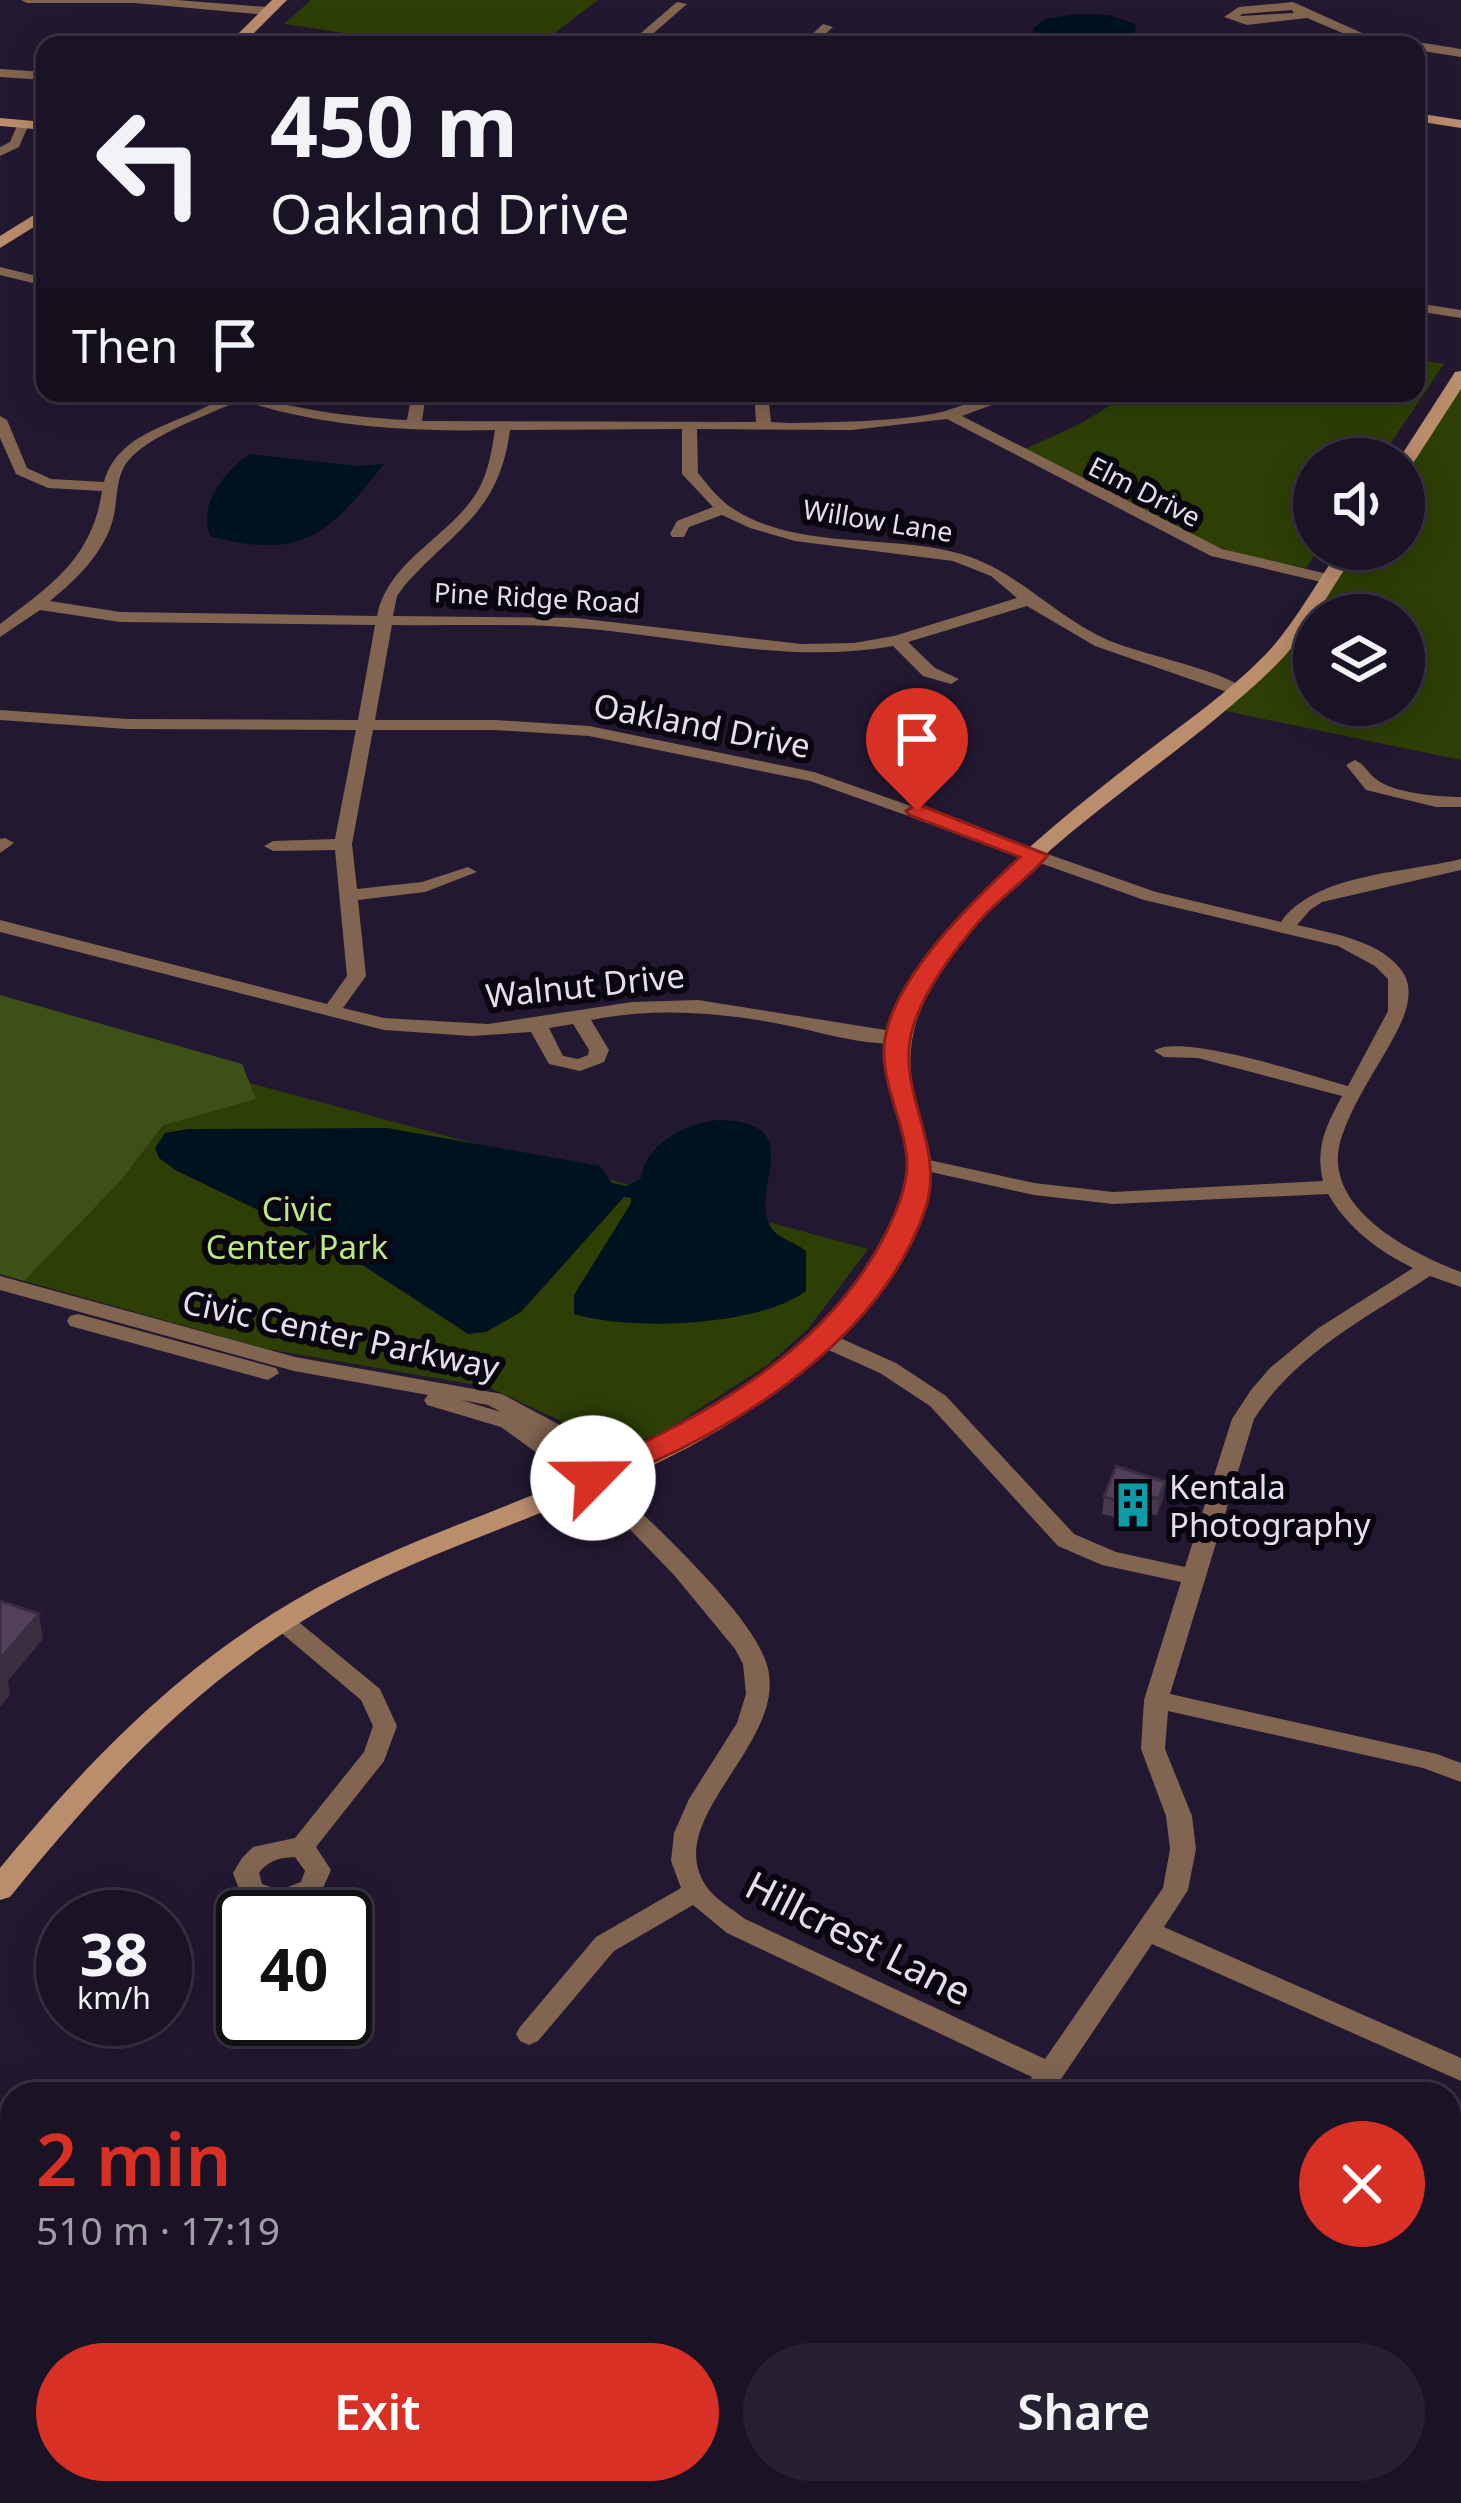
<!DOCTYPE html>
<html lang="en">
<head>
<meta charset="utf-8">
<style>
  :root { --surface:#1a1225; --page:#272032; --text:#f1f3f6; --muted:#9f9ea7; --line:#383242; --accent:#d93025 }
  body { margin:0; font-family:"Noto Sans",sans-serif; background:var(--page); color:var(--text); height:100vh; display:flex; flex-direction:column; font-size:45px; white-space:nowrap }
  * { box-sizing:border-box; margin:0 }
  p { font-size:39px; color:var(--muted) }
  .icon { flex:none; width:66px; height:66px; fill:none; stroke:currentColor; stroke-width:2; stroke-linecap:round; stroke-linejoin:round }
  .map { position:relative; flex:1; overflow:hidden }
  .panel { position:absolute; left:0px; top:2082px; width:1461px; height:423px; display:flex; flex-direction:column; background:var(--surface); border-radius:36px 36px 0 0; box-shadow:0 6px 30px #0003,0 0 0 3px var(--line) }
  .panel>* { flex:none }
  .hud { position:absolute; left:36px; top:36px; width:1389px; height:366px; border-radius:24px; box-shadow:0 6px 30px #0003,0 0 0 3px var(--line); background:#1a1225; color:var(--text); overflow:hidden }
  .controls { position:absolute; left:1293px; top:438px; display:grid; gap:24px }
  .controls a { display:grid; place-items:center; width:132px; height:132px; border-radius:50%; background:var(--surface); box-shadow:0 6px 30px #0003,0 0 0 3px var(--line); font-size:60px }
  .speed { position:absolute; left:36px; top:1890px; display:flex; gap:24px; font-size:60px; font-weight:700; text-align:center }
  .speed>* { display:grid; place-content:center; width:156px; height:156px; border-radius:50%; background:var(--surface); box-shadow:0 6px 30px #0003,0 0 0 3px var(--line); line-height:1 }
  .speed small { font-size:30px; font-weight:400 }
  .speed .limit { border:6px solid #111; border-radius:18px; background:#fff; color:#111 }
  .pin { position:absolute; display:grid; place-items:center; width:102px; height:102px; color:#fff; margin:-123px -51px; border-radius:50% 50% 50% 0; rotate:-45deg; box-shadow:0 0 12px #0007 }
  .pin .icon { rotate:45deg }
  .me { position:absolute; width:132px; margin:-66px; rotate:67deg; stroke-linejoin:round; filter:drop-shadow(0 0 9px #0008) }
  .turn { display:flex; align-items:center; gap:42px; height:252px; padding:0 36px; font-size:54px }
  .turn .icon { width:156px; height:156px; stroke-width:2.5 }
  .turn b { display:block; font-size:84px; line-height:102px }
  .then { display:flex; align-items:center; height:114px; padding:0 36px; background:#0003; gap:24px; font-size:45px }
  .round { display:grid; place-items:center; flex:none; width:126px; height:126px; border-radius:63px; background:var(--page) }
  .headline { display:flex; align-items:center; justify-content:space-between; height:204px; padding:0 36px }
  h1 { font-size:72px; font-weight:600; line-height:90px; color:var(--accent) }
  .cta { display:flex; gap:24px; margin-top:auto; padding:24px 36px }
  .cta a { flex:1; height:138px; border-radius:72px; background:var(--accent); color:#fff; font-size:48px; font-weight:600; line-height:138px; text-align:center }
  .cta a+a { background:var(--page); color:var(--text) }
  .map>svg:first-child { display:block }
  .green { fill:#2d3f05; fill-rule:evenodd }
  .forest { fill:#3c5018 }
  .water { fill:#00121f }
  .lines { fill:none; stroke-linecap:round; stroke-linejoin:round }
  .street { fill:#816551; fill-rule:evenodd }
  .secondary { fill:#ba8d6c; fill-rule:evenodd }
  .wall { fill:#47384e }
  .shaded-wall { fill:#3a2e40 }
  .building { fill:#53415b; stroke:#3a2e40; stroke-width:3 }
  .route { fill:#d93025; stroke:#8d1f18; stroke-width:3 }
  .labels { text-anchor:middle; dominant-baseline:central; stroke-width:12; stroke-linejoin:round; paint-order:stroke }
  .far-street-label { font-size:27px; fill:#e4deef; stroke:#0a0610 }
  .street-label { font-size:33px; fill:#e4deef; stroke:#0a0610 }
  .park-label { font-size:33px; fill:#bfe782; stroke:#0a0610 }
  .poi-label { font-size:33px; fill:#e4deef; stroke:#0a0610; text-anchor:start }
  .near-street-label { font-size:39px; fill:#e4deef; stroke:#0a0610 }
</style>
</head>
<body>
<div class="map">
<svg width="1461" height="2503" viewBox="0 0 1461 2503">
  <rect width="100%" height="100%" fill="#231831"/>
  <!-- green -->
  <g class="green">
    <path d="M 311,0 L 598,0 L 539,45 L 423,45 L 284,24 Z"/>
    <path d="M 1416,359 L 1444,364 L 1380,459 L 1314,459 L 1314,549 L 1319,549 L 1306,568 L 1234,553 L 1199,539 L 1023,450 L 1080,424 L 1130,393 L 1416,393 Z"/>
    <path d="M 1461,376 L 1461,760 L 1216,709 L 1239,690 L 1349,549 L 1404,549 L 1404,464 ZM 1314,615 L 1404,615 L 1404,705 L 1314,705 Z"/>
    <path d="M 0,1016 L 868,1249 L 808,1329 L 769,1364 L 665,1431 L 609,1454 L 589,1447 L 561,1421 L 488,1387 L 267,1349 L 0,1274 Z"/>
    <path d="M 289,2493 L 712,2493 L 707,2503 L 299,2503 Z"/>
  </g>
  <!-- forest -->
  <path class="forest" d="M 0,995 L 242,1064 L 256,1099 L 163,1125 L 121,1180 L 24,1281 L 0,1274 Z"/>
  <!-- water -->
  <g class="water">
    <path d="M 1077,14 L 1109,15 L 1135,24 L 1136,31 C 1104,51 1069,46 1033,35 L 1033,28 L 1045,19 Z"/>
    <path d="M 250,454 L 357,466 L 384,464 C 328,535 303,561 210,536 C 198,503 225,471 250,454 Z"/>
    <path d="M 718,1120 C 807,1122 754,1181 768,1221 C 773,1238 794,1241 806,1251 L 806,1291 C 758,1327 630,1331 574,1314 L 574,1295 L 631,1203 L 631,1198 L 624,1197 L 521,1312 L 486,1332 L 468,1334 L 335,1247 L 175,1170 L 159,1158 L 155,1148 L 165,1133 L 188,1129 L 387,1128 L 600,1166 L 612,1183 L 627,1186 L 641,1178 C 646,1143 685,1124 718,1120 Z"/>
    <path d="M 375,2493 L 596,2493 L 595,2503 L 379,2503 Z"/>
  </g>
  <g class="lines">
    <!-- street -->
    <g class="street">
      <path d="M 21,0 L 177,0 L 267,7 L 273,11 L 267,15 L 135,3 L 27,3 Z"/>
      <path d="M 677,2 L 687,4 L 640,45 L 627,45 Z"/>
      <path d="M 1293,2 L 1362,33 L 1461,49 L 1461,57 L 1416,50 L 1416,45 L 1388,45 L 1359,40 L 1307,18 L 1247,25 L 1224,17 L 1239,7 ZM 1292,10 L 1294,13 L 1240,16 L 1242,14 Z"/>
      <path d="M 823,24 L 833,27 L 814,45 L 801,45 Z"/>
      <path d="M 367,41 L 382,45 L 361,45 Z"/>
      <path d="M 0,69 L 45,72 L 45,80 L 0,77 Z"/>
      <path d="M 19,121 L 29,124 L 19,147 L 0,156 L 0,147 L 10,142 Z"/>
      <path d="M 0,267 L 45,278 L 45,286 L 0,275 Z"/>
      <path d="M 1416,303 L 1461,310 L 1461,318 L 1416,311 Z"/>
      <path d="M 227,393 C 251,393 269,402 292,406 C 330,414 368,418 407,420 L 412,393 L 426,393 L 422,421 L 756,422 L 754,393 L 768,393 L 771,422 L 790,423 C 837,422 885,422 932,414 C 960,409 985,393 1013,393 L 997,403 L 962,416 L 1222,549 L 1336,576 L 1336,582 L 1330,584 L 1211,556 L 947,419 L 852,430 L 697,429 L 698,473 C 707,484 718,498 729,506 C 795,552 888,533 961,554 C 1017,570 1056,618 1110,641 C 1147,656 1219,669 1247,690 L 1239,695 L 1233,694 L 1095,646 L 1027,606 L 908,642 L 935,668 L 959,679 L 951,684 L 923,676 L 893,646 C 788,665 683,636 578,628 C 517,623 454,626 392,625 L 375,720 L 495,720 L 589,726 L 814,772 L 1156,892 L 1281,922 C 1315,873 1406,873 1461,859 L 1461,870 L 1322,902 L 1310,910 L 1297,925 C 1331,933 1384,941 1404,974 C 1415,994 1404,1018 1395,1035 C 1378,1067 1355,1099 1343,1133 C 1315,1205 1408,1252 1461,1272 L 1461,1287 L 1430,1276 C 1366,1318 1296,1353 1254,1419 L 1170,1694 L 1437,1754 L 1461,1763 L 1461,1782 L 1423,1768 L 1168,1711 L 1165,1749 L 1192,1816 L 1196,1849 L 1188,1890 L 1164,1927 L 1461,2058 L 1461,2081 L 1152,1944 L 1051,2094 L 1022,2094 L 1032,2077 L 727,1933 L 693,1905 L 614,1951 L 538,2041 L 529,2045 L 520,2041 L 516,2034 L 520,2027 L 596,1937 L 681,1888 L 671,1861 L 674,1833 L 689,1799 L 737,1723 L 746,1694 L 743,1664 L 735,1649 L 674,1575 L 585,1483 L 563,1472 L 501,1427 L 427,1405 L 424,1400 L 428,1395 L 294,1371 L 0,1290 L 0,1276 L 295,1357 L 502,1394 L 571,1431 L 594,1455 L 603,1475 C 646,1519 747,1607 766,1662 C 794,1742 654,1820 709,1890 C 719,1902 734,1910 745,1919 L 1045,2059 L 1163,1888 L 1170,1849 L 1166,1816 L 1141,1749 L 1144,1700 L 1181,1582 L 1102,1565 L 1058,1546 L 930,1406 L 880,1373 L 815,1344 L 812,1339 L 823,1332 L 831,1334 L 896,1363 L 946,1396 L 1074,1534 L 1116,1552 L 1185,1567 L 1232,1419 L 1251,1390 L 1270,1368 L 1317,1329 L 1413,1268 C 1377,1250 1348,1228 1328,1194 L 1113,1204 L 1034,1195 L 913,1168 L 910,1164 L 920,1158 L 1034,1183 L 1113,1192 L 1323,1181 C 1315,1147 1326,1126 1342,1096 L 1198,1058 L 1164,1057 L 1154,1051 C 1181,1032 1311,1076 1348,1086 L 1388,1011 L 1388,979 L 1375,966 L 1338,946 L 1144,900 L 810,781 L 589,736 L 495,730 L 373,730 L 352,844 L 357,889 L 422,882 L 468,867 L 477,872 L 425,892 L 358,900 L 366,976 L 343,1008 L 384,1018 L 488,1024 L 632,1002 L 698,1000 L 898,1032 L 905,1034 L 908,1038 L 905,1042 C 868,1048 822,1032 785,1025 C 719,1012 657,1007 591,1020 L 609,1050 L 604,1062 L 580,1071 L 549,1064 L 531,1032 L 471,1036 L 384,1030 L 0,932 L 0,920 L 327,1004 L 347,976 L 335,850 L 273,851 L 264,846 L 273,841 L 335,839 L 356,730 L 127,729 L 0,720 L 0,710 L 127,719 L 358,720 L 375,625 L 120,622 L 40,610 L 0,637 L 0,624 C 51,585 92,559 102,491 L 48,488 L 16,474 L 0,438 L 0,416 L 7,420 L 27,468 L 51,479 L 104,482 C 120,425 192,424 227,393 ZM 240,400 C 323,427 408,432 495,430 C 491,456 487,480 471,501 C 441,541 387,564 377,616 L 120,612 L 50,601 C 76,580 104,553 113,519 C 118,501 115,482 125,465 C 144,436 209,415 240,400 ZM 682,429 L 682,474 L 713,507 L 677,521 L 670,534 L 672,537 L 684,537 L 689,527 L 722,515 L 750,528 L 795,541 L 953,561 L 991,576 L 1017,598 L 894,636 L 854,643 L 801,644 L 576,618 L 393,616 L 397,596 L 405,585 C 456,528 499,513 510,430 ZM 573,1024 L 589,1050 L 588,1055 L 578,1059 L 563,1056 L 549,1028 ZM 461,1400 L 488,1405 L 501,1412 Z"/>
      <path d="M 1355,760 C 1365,765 1367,772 1376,779 C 1392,793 1440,797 1461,797 L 1461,807 L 1436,807 L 1366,790 L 1346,765 Z"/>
      <path d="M 5,838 L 14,843 L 0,853 L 0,839 Z"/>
      <path d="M 78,1314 L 276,1368 L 279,1373 L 268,1380 L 70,1326 L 67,1321 L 70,1316 Z"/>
      <path d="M 281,1612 L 289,1614 L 380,1689 L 397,1726 L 384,1761 L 316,1847 L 331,1870 L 320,1895 L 280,1911 L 242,1897 L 233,1873 L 242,1858 L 253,1847 L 295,1838 L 364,1752 L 373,1726 L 361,1700 L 273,1626 L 269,1620 L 273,1614 ZM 295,1857 L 305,1871 L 301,1882 L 280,1890 L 262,1884 L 259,1873 C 269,1860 279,1858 295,1857 Z"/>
      <path d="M 12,2240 L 12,2271 L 0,2276 L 0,2246 Z"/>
      <path d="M 1449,2331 L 1461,2335 L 1461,2359 L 1449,2355 Z"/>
      <path d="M 696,2493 L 727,2493 L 722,2503 L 692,2503 Z"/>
      <path d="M 1119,2493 L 1149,2493 L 1146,2503 L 1116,2503 Z"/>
    </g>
    <!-- secondary -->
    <g class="secondary">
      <path d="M 272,0 L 287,0 L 242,45 L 227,45 Z"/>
      <path d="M 1416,113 L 1461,120 L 1461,128 L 1416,121 Z"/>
      <path d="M 0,118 L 45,122 L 45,130 L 0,126 Z"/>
      <path d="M 45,208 L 45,220 L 0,248 L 0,236 Z"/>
      <path d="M 1461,371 L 1461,389 L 1410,468 L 1404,469 L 1404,459 L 1399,459 L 1455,372 Z"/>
      <path d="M 1340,549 L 1358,549 C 1332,586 1309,633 1276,665 C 1166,773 1019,845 936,980 C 908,1025 904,1064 919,1114 C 924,1131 930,1147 931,1164 C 935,1246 844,1337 784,1385 C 660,1485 496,1520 356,1591 C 213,1664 110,1773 10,1897 L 0,1900 L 0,1868 C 97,1750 200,1646 338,1577 C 477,1508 635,1471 762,1377 C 822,1333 913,1242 907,1160 C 906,1144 900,1128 896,1112 C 882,1062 886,1024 914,979 C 971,889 1058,821 1141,756 C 1183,724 1228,693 1265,655 C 1294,625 1316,583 1340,549 Z"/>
    </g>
  </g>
  <!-- wall -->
  <path class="wall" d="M 1165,1482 L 1163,1499 L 1157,1515 L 1134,1513 L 1131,1521 L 1102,1514 L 1104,1497 Z"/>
  <!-- shaded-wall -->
  <g class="shaded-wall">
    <path d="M 1165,1482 L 1163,1499 L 1157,1515 L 1159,1498 Z"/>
    <path d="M 39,1614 L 43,1639 L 8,1681 L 10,1695 L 0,1707 L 0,1659 Z"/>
  </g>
  <!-- building -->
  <g class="building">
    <path d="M 1116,1466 L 1165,1482 L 1159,1498 L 1136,1496 L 1133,1504 L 1104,1497 Z"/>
    <path d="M 0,1601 L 39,1614 L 0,1659 Z"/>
  </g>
  <!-- route -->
  <path class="route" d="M 917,804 L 1048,855 C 1029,878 1002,896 982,918 C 955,949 920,995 911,1035 C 898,1093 945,1147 926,1207 C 886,1328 761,1413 651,1463 C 631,1472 605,1491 583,1484 L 579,1478 L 583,1471 C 700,1418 826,1354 886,1233 C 896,1212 907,1188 907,1164 C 906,1122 878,1081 885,1038 C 896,974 975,899 1020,857 L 909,815 L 906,811 Z"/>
  <!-- icons -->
  <defs>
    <g id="building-bare" transform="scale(3.6)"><path d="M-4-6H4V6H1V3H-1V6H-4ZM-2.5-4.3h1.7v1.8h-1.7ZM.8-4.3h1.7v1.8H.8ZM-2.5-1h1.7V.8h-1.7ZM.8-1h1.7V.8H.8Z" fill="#0f9aa8" stroke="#0a0610" stroke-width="2.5" paint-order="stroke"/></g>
  </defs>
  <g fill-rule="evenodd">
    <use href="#building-bare" x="1133" y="1505"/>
  </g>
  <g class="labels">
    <!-- far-street labels -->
    <g class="far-street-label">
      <text transform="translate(1145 491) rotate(27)">Elm Drive</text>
      <text transform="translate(878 520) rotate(9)">Willow Lane</text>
      <text transform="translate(537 597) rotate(3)">Pine Ridge Road</text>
    </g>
    <!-- street labels -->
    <g class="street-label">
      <text transform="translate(702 725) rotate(11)">Oakland Drive</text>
      <text transform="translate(585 985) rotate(-6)">Walnut Drive</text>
      <text transform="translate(341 1334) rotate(12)">Civic Center Parkway</text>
    </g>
    <!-- park labels -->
    <g class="park-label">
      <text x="297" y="1208">Civic<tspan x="297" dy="38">Center Park</tspan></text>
    </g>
    <!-- poi labels -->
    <g class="poi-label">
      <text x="1169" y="1486">Kentala<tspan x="1169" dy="38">Photography</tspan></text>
    </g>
    <!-- near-street labels -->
    <g class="near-street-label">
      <text transform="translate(859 1937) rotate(27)">Hillcrest Lane</text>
    </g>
  </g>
</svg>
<div class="controls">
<a><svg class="icon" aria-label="sound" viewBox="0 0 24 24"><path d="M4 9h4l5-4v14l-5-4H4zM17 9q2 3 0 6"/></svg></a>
<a><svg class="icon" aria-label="layers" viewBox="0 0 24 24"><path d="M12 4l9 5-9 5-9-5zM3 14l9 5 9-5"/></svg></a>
</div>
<div class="speed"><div>38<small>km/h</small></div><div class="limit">40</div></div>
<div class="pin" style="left:917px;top:811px;background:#d93025"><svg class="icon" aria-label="arrive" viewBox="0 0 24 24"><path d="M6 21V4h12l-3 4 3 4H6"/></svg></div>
<svg class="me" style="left:593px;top:1478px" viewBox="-20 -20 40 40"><circle r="19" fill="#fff"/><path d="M0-13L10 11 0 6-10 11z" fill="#d93025"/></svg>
<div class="hud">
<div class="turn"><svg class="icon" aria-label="left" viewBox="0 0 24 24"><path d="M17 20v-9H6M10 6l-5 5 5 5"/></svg><div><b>450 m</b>Oakland Drive</div></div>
<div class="then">Then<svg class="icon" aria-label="arrive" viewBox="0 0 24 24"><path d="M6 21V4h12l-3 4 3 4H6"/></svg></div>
</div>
<section class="panel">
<div class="headline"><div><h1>2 min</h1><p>510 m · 17:19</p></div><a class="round" style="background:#d93025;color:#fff"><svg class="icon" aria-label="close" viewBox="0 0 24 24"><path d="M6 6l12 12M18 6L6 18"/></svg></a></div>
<div class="cta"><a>Exit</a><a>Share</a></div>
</section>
</div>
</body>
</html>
